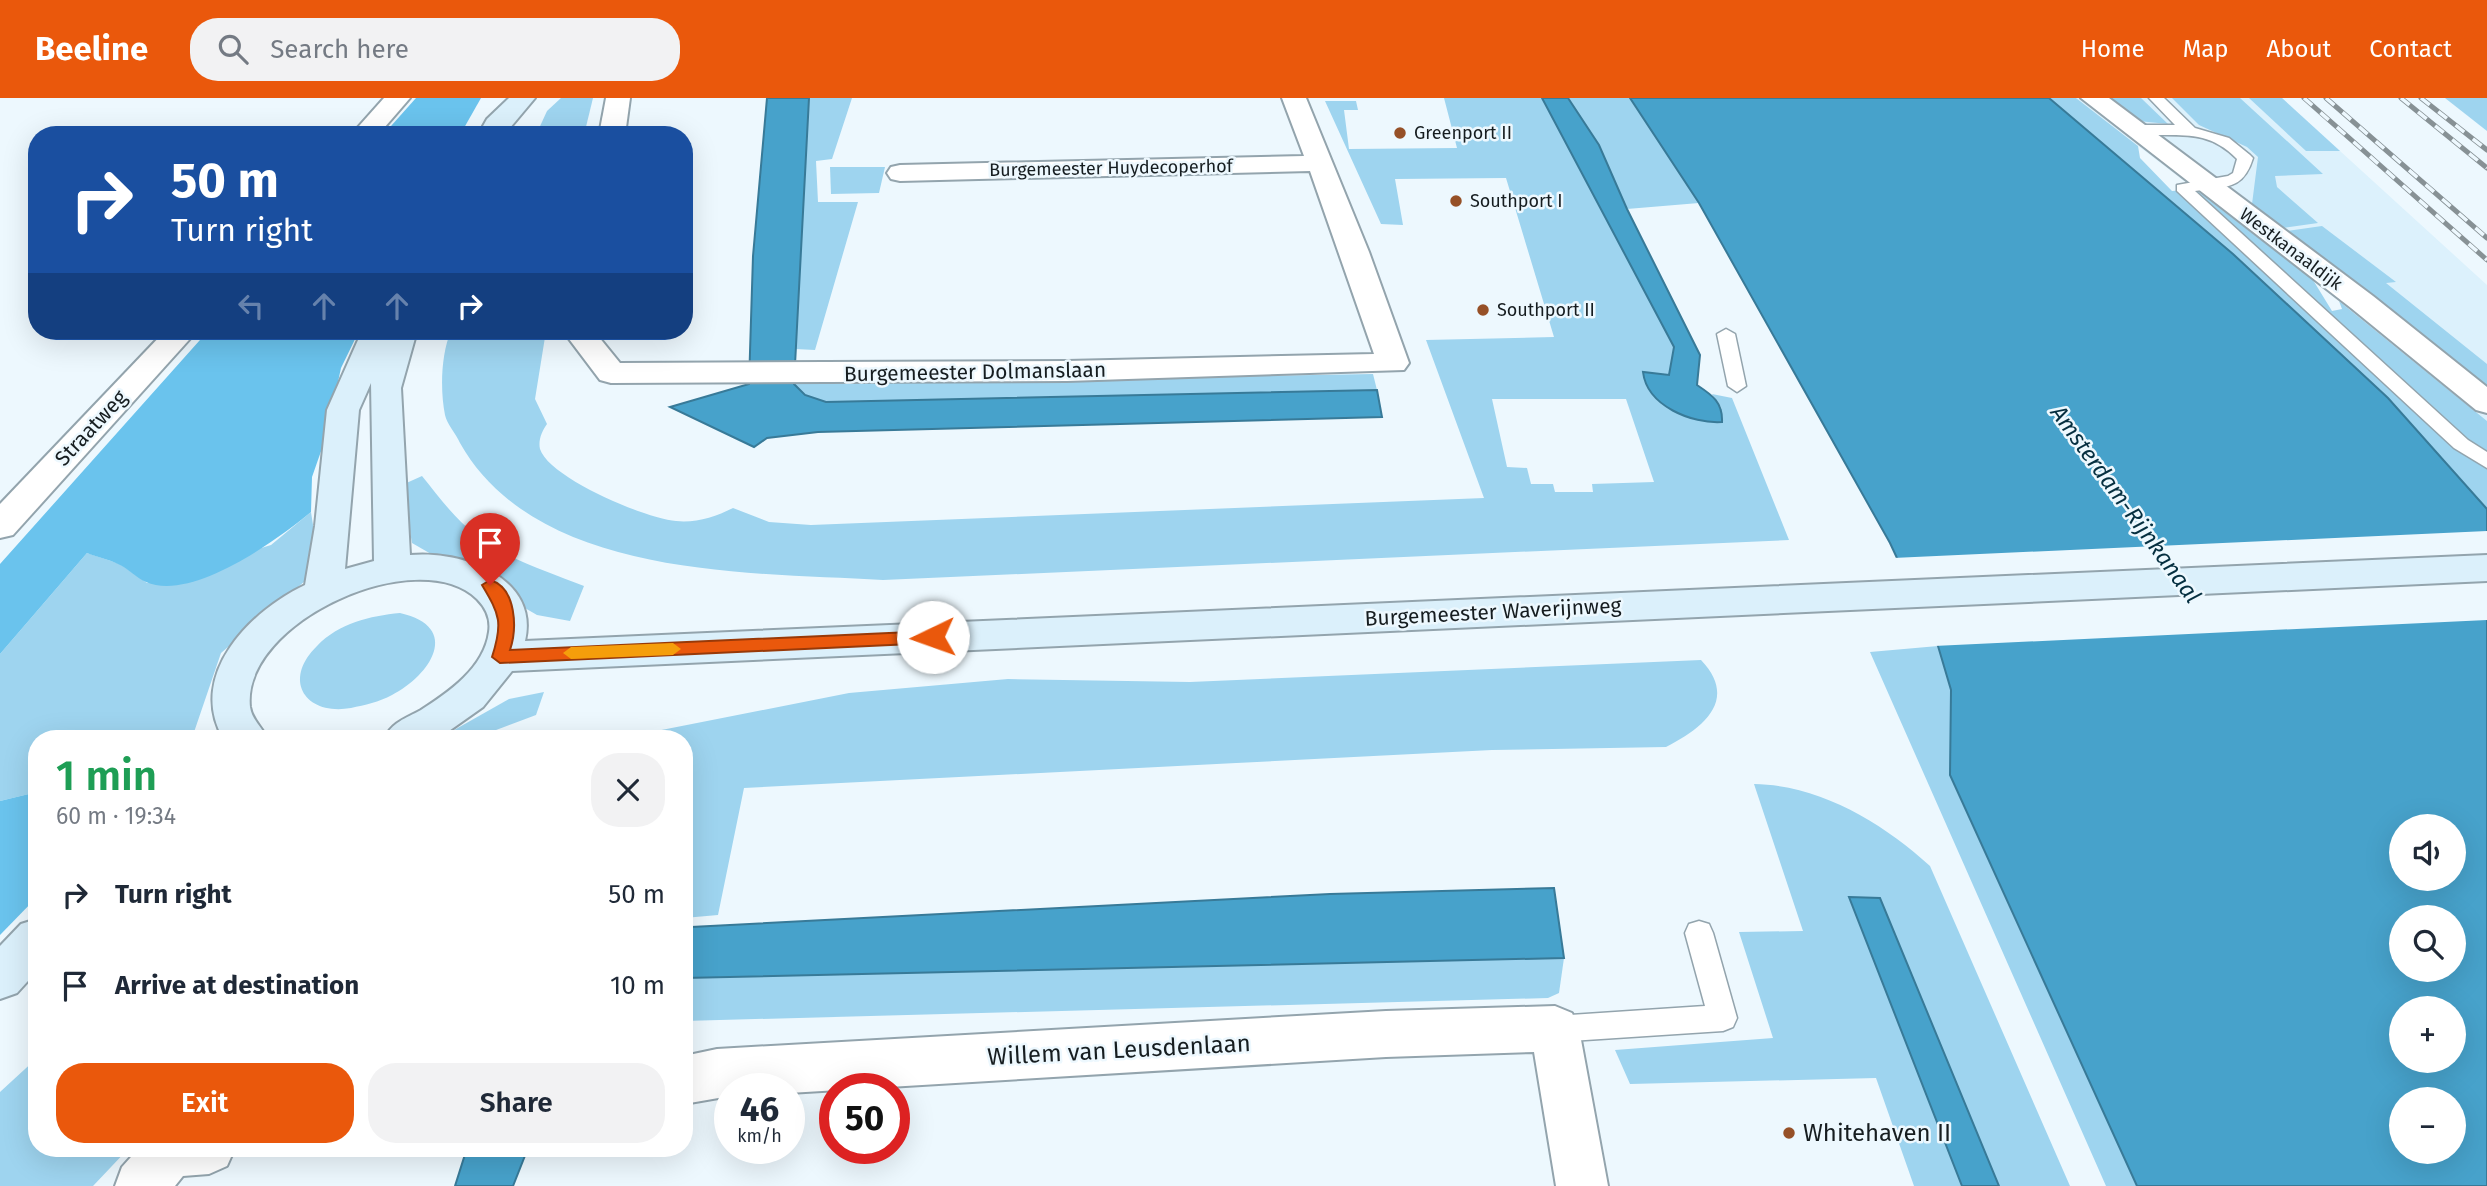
<!DOCTYPE html>
<html lang="en">
<head>
<meta charset="utf-8">
<style>
  :root { --surface:#fff; --page:#f2f2f3; --text:#1f2937; --muted:#747a83; --accent:#ea580c }
  body { margin:0; font-family:"Fira Sans",sans-serif; background:var(--page); color:var(--text); height:100vh; display:flex; flex-direction:column; font-size:26px; white-space:nowrap }
  * { box-sizing:border-box; margin:0 }
  p { font-size:23px; color:var(--muted) }
  .icon { flex:none; width:38px; height:38px; fill:none; stroke:currentColor; stroke-width:2; stroke-linecap:round; stroke-linejoin:round }
  .map { position:relative; flex:1; overflow:hidden }
  .drawer { position:absolute; left:28px; top:632px; width:665px; height:427px; display:flex; flex-direction:column; background:var(--surface); border-radius:28px; box-shadow:0 7px 28px #0002 }
  .drawer>* { flex:none }
  .banner { position:absolute; left:28px; top:28px; width:665px; height:214px; border-radius:28px; box-shadow:0 7px 28px #0002; background:#1a4fa0; color:#fff; overflow:hidden }
  .fabs { position:absolute; left:2389px; top:716px; display:grid; gap:14px }
  .fabs a { display:grid; place-items:center; width:77px; height:77px; border-radius:50%; background:var(--surface); box-shadow:0 7px 28px #0002; font-size:35px }
  .speed { position:absolute; left:714px; top:975px; display:flex; gap:14px; font-size:35px; font-weight:700; text-align:center }
  .speed>* { display:grid; place-content:center; width:91px; height:91px; border-radius:50%; background:var(--surface); box-shadow:0 7px 28px #0002; line-height:1 }
  .speed small { font-size:18px; font-weight:400 }
  .speed .limit { border:10px solid #d22; background:#fff; color:#111 }
  .pin { position:absolute; display:grid; place-items:center; width:60px; height:60px; color:#fff; margin:-72px -30px; border-radius:50% 50% 50% 0; rotate:-45deg; box-shadow:0 0 7px #0007 }
  .pin .icon { rotate:45deg }
  .me { position:absolute; width:77px; margin:-38px; rotate:267deg; stroke-linejoin:round; filter:drop-shadow(0 0 5px #0008) }
  .turn { display:flex; align-items:center; gap:24px; height:147px; padding:0 28px; font-size:32px }
  .turn .icon { width:91px; height:91px; stroke-width:2.5 }
  .turn b { display:block; font-size:49px; line-height:60px }
  .lanes { display:flex; align-items:center; height:66px; padding:0 28px; background:#0003; justify-content:center; gap:35px; direction:ltr }
  .lanes .off { opacity:.35 }
  .round { display:grid; place-items:center; flex:none; width:74px; height:74px; border-radius:28px; background:var(--page) }
  .summary { display:flex; align-items:center; justify-content:space-between; height:119px; padding:0 28px }
  h1 { font-size:42px; font-weight:600; line-height:52px; color:#1e9e55 }
  .cta { display:flex; gap:14px; margin-top:auto; padding:14px 28px }
  .cta a { flex:1; height:80px; border-radius:28px; background:var(--accent); color:#fff; font-size:28px; font-weight:600; line-height:80px; text-align:center }
  .cta a+a { background:var(--page); color:var(--text) }
  ul { padding:0; list-style:none }
  li { display:flex; align-items:center; gap:21px; height:91px; padding:0 28px }
  li div { flex:1 }
  li b { display:block; font-size:26px }
  li em { font-style:normal }
  header { display:flex; align-items:center; gap:42px; box-sizing:border-box; height:98px; padding:0 35px; background:var(--accent); color:#fff }
  header strong { font-size:33px }
  nav { display:flex; gap:38px; margin-inline-start:auto; font-size:24px }
  .search { width:490px; height:63px; background:var(--page); display:flex; align-items:center; gap:18px; box-sizing:border-box; padding:0 24px; border-radius:28px; color:var(--muted); font-size:26px }
  .map>svg:first-child { display:block }
  .built { fill:#dcf1fc }
  .green { fill:#9ed4ef; fill-rule:evenodd }
  .forest { fill:#6ac3ed }
  .water { fill:#47a2cb; stroke:#387a98; stroke-width:2; fill-rule:evenodd }
  .pier { fill:#edf8fe }
  .lines { fill:none; stroke-linecap:round; stroke-linejoin:round }
  .lane-casing { stroke:#93a4ad; stroke-width:3 }
  .street-casing { stroke:#93a4ad; stroke-width:4 }
  .secondary-casing { stroke:#93a4ad; stroke-width:4 }
  .lane { fill:#fff; fill-rule:evenodd }
  .street { fill:#fff; fill-rule:evenodd }
  .secondary { fill:#dbf0fb; fill-rule:evenodd }
  .rail-casing { stroke:#879195; stroke-width:5 }
  .rail { stroke:#edf8fe; stroke-width:3.5; stroke-dasharray:11; stroke-linecap:butt }
  .route { fill:#ea580c; stroke:#983908; stroke-width:2 }
  .slow { fill:#f59e0b }
  .poi-dot { fill:#965027; stroke:#edf8fe; stroke-width:2.5 }
  .labels { text-anchor:middle; dominant-baseline:central; stroke-width:5; stroke-linejoin:round; paint-order:stroke }
  .far-poi-label { font-size:18px; fill:#161d20; stroke:#edf8fe; text-anchor:start }
  .far-street-label { font-size:18px; fill:#161d20; stroke:#edf8fe }
  .street-label { font-size:21px; fill:#161d20; stroke:#edf8fe }
  .water-label { font-size:23px; font-style:italic; fill:#052f40; stroke:#edf8fe }
  .near-street-label { font-size:24px; fill:#161d20; stroke:#edf8fe }
  .near-poi-label { font-size:24px; fill:#161d20; stroke:#edf8fe; text-anchor:start }
</style>
</head>
<body>
<header>
<strong>Beeline</strong>
<div class="search"><svg class="icon" aria-label="search" viewBox="0 0 24 24"><circle cx="10" cy="10" r="6"/><path d="M15 15l6 6"/></svg>Search here</div>
<nav><a>Home</a><a>Map</a><a>About</a><a>Contact</a></nav>
</header>
<div class="map">
<svg width="2487" height="1088" viewBox="0 0 2487 1088">
  <rect width="100%" height="100%" fill="#edf8fe"/>
  <!-- built -->
  <path class="built" d="M 2076,0 L 2282,0 L 2487,187 L 2487,323 L 2354,214 Z"/>
  <!-- green -->
  <g class="green">
    <path d="M 561,0 L 593,0 L 584,37 L 536,37 L 547,13 Z"/>
    <path d="M 809,0 L 852,0 L 832,61 L 816,63 L 818,104 L 858,104 L 815,252 L 795,251 Z"/>
    <path d="M 1444,0 L 1542,0 L 1674,249 L 1669,277 L 1722,311 L 1712,296 L 1732,300 L 1789,442 L 883,482 C 747,474 537,481 460,345 C 456,336 447,326 445,317 C 440,292 441,256 451,233 L 546,233 L 535,301 L 547,326 C 542,333 538,342 540,351 C 549,380 647,421 676,423 C 696,425 715,419 733,410 L 769,424 L 811,427 L 1484,400 L 1426,242 L 1554,239 L 1506,80 L 1395,81 L 1403,127 L 1381,126 L 1325,3 L 1356,3 L 1358,12 L 1344,12 L 1349,51 L 1457,50 ZM 1492,301 L 1626,301 L 1654,384 L 1592,386 L 1593,394 L 1555,394 L 1553,386 L 1531,386 L 1527,370 L 1507,369 Z"/>
    <path d="M 1568,0 L 1630,0 L 1699,105 L 1627,111 L 1599,47 Z"/>
    <path d="M 2049,0 L 2076,0 L 2138,48 L 2140,60 L 2172,93 L 2195,91 L 2313,182 L 2332,213 L 2342,211 L 2339,203 L 2487,323 L 2487,411 L 2388,300 L 2233,156 Z"/>
    <path d="M 2108,0 L 2141,0 L 2168,26 L 2138,23 Z"/>
    <path d="M 2172,0 L 2240,0 L 2323,76 L 2275,78 L 2277,89 L 2318,125 L 2283,130 L 2252,106 L 2258,59 L 2247,49 L 2199,27 Z"/>
    <path d="M 2249,0 L 2282,0 L 2340,53 L 2306,53 Z"/>
    <path d="M 2445,0 L 2487,0 L 2487,33 Z"/>
    <path d="M 830,69 L 885,69 L 879,95 L 831,96 Z"/>
    <path d="M 2322,128 L 2396,184 L 2386,185 L 2487,266 L 2487,289 L 2287,133 Z"/>
    <path d="M 1373,276 L 1377,292 L 825,304 L 805,297 L 794,286 Z"/>
    <path d="M 422,378 C 439,399 455,421 476,437 C 506,461 549,474 584,488 L 570,523 L 537,517 L 412,445 L 402,387 Z"/>
    <path d="M 311,414 L 317,453 L 305,483 L 221,555 L 192,640 L 37,640 L 37,694 L 0,703 L 0,556 L 87,455 L 120,466 L 147,485 L 271,447 Z"/>
    <path d="M 400,515 C 462,529 431,577 392,597 C 379,604 365,607 351,610 C 305,618 282,582 317,548 C 339,525 370,518 400,515 Z"/>
    <path d="M 1938,548 L 1951,592 L 1950,678 L 2137,1088 L 2106,1088 L 1870,554 Z"/>
    <path d="M 1701,562 C 1739,602 1703,630 1666,649 L 1492,652 L 744,690 L 718,817 L 684,820 L 684,640 L 621,640 L 849,595 L 1008,581 L 1190,584 Z"/>
    <path d="M 544,594 L 536,617 L 475,640 L 440,640 L 509,601 Z"/>
    <path d="M 1754,686 C 1820,687 1883,725 1930,768 L 2070,1088 L 1999,1088 L 1880,800 L 1849,800 L 1962,1088 L 1914,1088 L 1876,980 L 1630,986 L 1615,952 L 1773,940 L 1739,834 L 1803,833 Z"/>
    <path d="M 1564,860 L 1559,895 L 1548,900 L 684,923 L 684,880 Z"/>
    <path d="M 37,960 L 37,1050 L 129,1050 L 93,1088 L 0,1088 L 0,994 Z"/>
  </g>
  <!-- forest -->
  <g class="forest">
    <path d="M 416,0 L 481,0 L 460,37 L 383,37 Z"/>
    <path d="M 208,233 L 359,233 L 341,270 L 326,339 L 312,379 L 311,414 C 277,442 192,504 146,484 C 136,480 128,470 118,466 C 108,461 97,459 87,455 L 0,556 L 0,466 Z"/>
    <path d="M 37,694 L 37,799 L 0,837 L 0,703 Z"/>
  </g>
  <!-- water -->
  <g class="water">
    <path d="M 767,0 L 809,0 L 794,286 L 805,297 L 826,304 L 1377,292 L 1382,319 L 818,334 L 767,340 L 754,349 L 670,309 L 749,286 L 753,158 Z"/>
    <path d="M 1542,0 L 1568,0 L 1599,47 L 1627,111 L 1700,257 L 1697,287 C 1712,297 1723,304 1722,324 C 1692,326 1647,308 1643,274 L 1669,277 L 1674,249 Z"/>
    <path d="M 1630,0 L 2049,0 L 2233,156 L 2388,300 L 2487,411 L 2487,1088 L 2137,1088 L 1950,677 L 1951,592 L 1938,548 L 1890,445 L 1699,105 ZM 2401,728 L 2454,728 L 2454,780 L 2401,780 ZM 2401,819 L 2454,819 L 2454,872 L 2401,872 ZM 2401,910 L 2454,910 L 2454,962 L 2401,962 ZM 2401,1001 L 2454,1001 L 2454,1054 L 2401,1054 Z"/>
    <path d="M 1554,790 L 1564,860 L 684,880 L 684,830 L 691,829 L 1330,796 Z"/>
    <path d="M 1849,799 L 1880,800 L 1999,1088 L 1962,1088 Z"/>
    <path d="M 467,1050 L 528,1050 L 513,1088 L 455,1088 Z"/>
  </g>
  <!-- pier -->
  <path class="pier" d="M 2487,433 L 2487,522 L 1934,548 L 1893,460 Z"/>
  <g class="lines">
    <!-- lane casing -->
    <g class="lane-casing">
      <g id="lane">
        <path d="M 2149,0 L 2164,0 L 2195,30 L 2229,40 L 2250,57 L 2253,60 C 2243,93 2225,88 2195,93 L 2468,342 L 2487,354 L 2487,370 L 2454,350 L 2177,93 L 2177,87 L 2228,78 L 2233,75 L 2237,61 C 2202,25 2169,43 2130,34 L 2130,28 L 2135,27 L 2175,27 Z"/>
        <path d="M 1726,231 L 1735,236 L 1746,288 L 1737,294 L 1728,288 L 1717,236 Z"/>
        <path d="M 1699,823 L 1709,826 L 1713,835 L 1737,920 L 1733,929 L 1723,933 L 1555,944 L 1545,940 L 1541,931 L 1545,922 L 1555,918 L 1705,908 L 1685,835 L 1689,826 Z"/>
      </g>
    </g>
    <!-- street casing -->
    <g class="street-casing">
      <g id="street">
        <path d="M 384,0 L 410,0 L 378,37 L 351,37 Z"/>
        <path d="M 606,0 L 630,0 L 625,37 L 599,37 Z"/>
        <path d="M 1282,0 L 1306,0 L 1369,154 L 1409,265 L 1404,272 L 1067,283 L 611,285 L 600,282 L 563,233 L 594,233 L 620,265 L 1067,263 L 1374,256 L 1310,73 L 900,83 L 891,81 L 887,75 L 891,69 L 900,67 L 1304,58 Z"/>
        <path d="M 2081,0 L 2109,0 L 2373,198 L 2487,289 L 2487,315 L 2476,312 L 2351,210 Z"/>
        <path d="M 165,233 L 197,233 L 13,437 L 0,440 L 0,406 Z"/>
        <path d="M 1555,908 L 1572,915 L 1579,931 L 1608,1088 L 1556,1088 L 1534,954 L 1386,959 L 789,995 L 789,990 L 730,990 L 730,998 L 684,1006 L 684,958 L 717,951 L 1386,913 Z"/>
        <path d="M 139,1050 L 235,1050 L 227,1068 L 209,1076 L 183,1078 L 175,1088 L 115,1088 L 122,1069 Z"/>
      </g>
    </g>
    <!-- secondary casing -->
    <g class="secondary-casing">
      <g id="secondary">
        <path d="M 509,0 L 535,0 L 504,37 L 478,37 L 487,21 Z"/>
        <path d="M 362,233 L 417,233 L 401,290 L 410,457 C 461,452 540,479 525,543 L 2487,457 L 2487,483 L 512,573 L 483,609 L 439,640 L 385,640 C 391,625 406,620 421,612 C 449,594 484,570 489,534 C 491,521 486,510 477,501 C 418,444 241,524 250,609 C 252,622 262,629 267,640 L 223,640 C 187,577 250,513 305,487 L 315,428 L 327,312 ZM 371,285 L 374,463 L 345,471 L 359,312 Z"/>
        <path d="M 37,821 L 37,873 L 17,895 L 0,901 L 0,848 L 21,826 Z"/>
      </g>
    </g>
    <!-- lane -->
    <use href="#lane" class="lane"/>
    <!-- street -->
    <use href="#street" class="street"/>
    <!-- secondary -->
    <use href="#secondary" class="secondary"/>
    <!-- rail casing -->
    <g class="rail-casing">
      <g id="rail">
        <path d="M 2304,0 L 2487,162"/>
        <path d="M 2326,0 L 2487,140"/>
        <path d="M 2401,0 L 2487,70"/>
        <path d="M 2421,0 L 2487,52"/>
      </g>
    </g>
    <!-- rail -->
    <use href="#rail" class="rail"/>
  </g>
  <!-- route -->
  <path class="route" d="M 490,482 C 517,490 517,531 510,552 L 933,533 L 941,539 L 933,545 L 500,565 L 492,559 C 503,525 500,517 482,487 Z"/>
  <!-- slow -->
  <path class="slow" d="M 673,545 L 681,551 L 673,557 L 571,561 L 563,555 L 571,549 Z"/>
  <!-- markers -->
  <g class="poi-dot">
    <circle cx="1400" cy="35" r="7"/>
    <circle cx="1456" cy="103" r="7"/>
    <circle cx="1483" cy="212" r="7"/>
    <circle cx="1789" cy="1035" r="7"/>
  </g>
  <g class="labels">
    <!-- far-poi labels -->
    <g class="far-poi-label">
      <text x="1414" y="35">Greenport II</text>
      <text x="1470" y="103">Southport I</text>
      <text x="1497" y="212">Southport II</text>
    </g>
    <!-- far-street labels -->
    <g class="far-street-label">
      <text transform="translate(1111 70) rotate(-1)">Burgemeester Huydecoperhof</text>
      <text transform="translate(2291 151) rotate(37)">Westkanaaldijk</text>
    </g>
    <!-- street labels -->
    <g class="street-label">
      <text transform="translate(975 274) rotate(-1)">Burgemeester Dolmanslaan</text>
      <text transform="translate(91 330) rotate(-47)">Straatweg</text>
      <text transform="translate(1493 514) rotate(-3)">Burgemeester Waverijnweg</text>
    </g>
    <!-- water labels -->
    <g class="water-label">
      <text transform="translate(2126 406) rotate(54)">Amsterdam-Rijnkanaal</text>
    </g>
    <!-- near-street labels -->
    <g class="near-street-label">
      <text transform="translate(1119 952) rotate(-3)">Willem van Leusdenlaan</text>
    </g>
    <!-- near-poi labels -->
    <g class="near-poi-label">
      <text x="1803" y="1035">Whitehaven II</text>
    </g>
  </g>
</svg>
<div class="fabs">
<a><svg class="icon" aria-label="sound" viewBox="0 0 24 24"><path d="M4 9h4l5-4v14l-5-4H4zM17 9q2 3 0 6"/></svg></a>
<a><svg class="icon" aria-label="search" viewBox="0 0 24 24"><circle cx="10" cy="10" r="6"/><path d="M15 15l6 6"/></svg></a>
<a>+</a>
<a>−</a>
</div>
<div class="speed"><div>46<small>km/h</small></div><div class="limit">50</div></div>
<div class="pin" style="left:490px;top:487px;background:#d93025"><svg class="icon" aria-label="arrive" viewBox="0 0 24 24"><path d="M6 21V4h12l-3 4 3 4H6"/></svg></div>
<svg class="me" style="left:933px;top:539px" viewBox="-20 -20 40 40"><circle r="19" fill="#fff"/><path d="M0-13L10 11 0 6-10 11z" fill="#ea580c"/></svg>
<div class="banner">
<div class="turn"><svg class="icon" aria-label="right" viewBox="0 0 24 24"><path d="M7 20v-9h11M14 6l5 5-5 5"/></svg><div><b>50 m</b>Turn right</div></div>
<div class="lanes"><svg class="icon off" aria-label="left" viewBox="0 0 24 24"><path d="M17 20v-9H6M10 6l-5 5 5 5"/></svg><svg class="icon off" aria-label="ahead" viewBox="0 0 24 24"><path d="M12 20V5M6 11l6-6 6 6"/></svg><svg class="icon off" aria-label="ahead" viewBox="0 0 24 24"><path d="M12 20V5M6 11l6-6 6 6"/></svg><svg class="icon" aria-label="right" viewBox="0 0 24 24"><path d="M7 20v-9h11M14 6l5 5-5 5"/></svg></div>
</div>
<section class="drawer">
<div class="summary"><div><h1>1 min</h1><p>60 m · 19:34</p></div><a class="round"><svg class="icon" aria-label="close" viewBox="0 0 24 24"><path d="M6 6l12 12M18 6L6 18"/></svg></a></div>
<ul>
<li><svg class="icon" aria-label="right" viewBox="0 0 24 24"><path d="M7 20v-9h11M14 6l5 5-5 5"/></svg><div><b>Turn right</b></div><em>50 m</em></li>
<li><svg class="icon" aria-label="arrive" viewBox="0 0 24 24"><path d="M6 21V4h12l-3 4 3 4H6"/></svg><div><b>Arrive at destination</b></div><em>10 m</em></li>
</ul>
<div class="cta"><a>Exit</a><a>Share</a></div>
</section>
</div>
</body>
</html>
